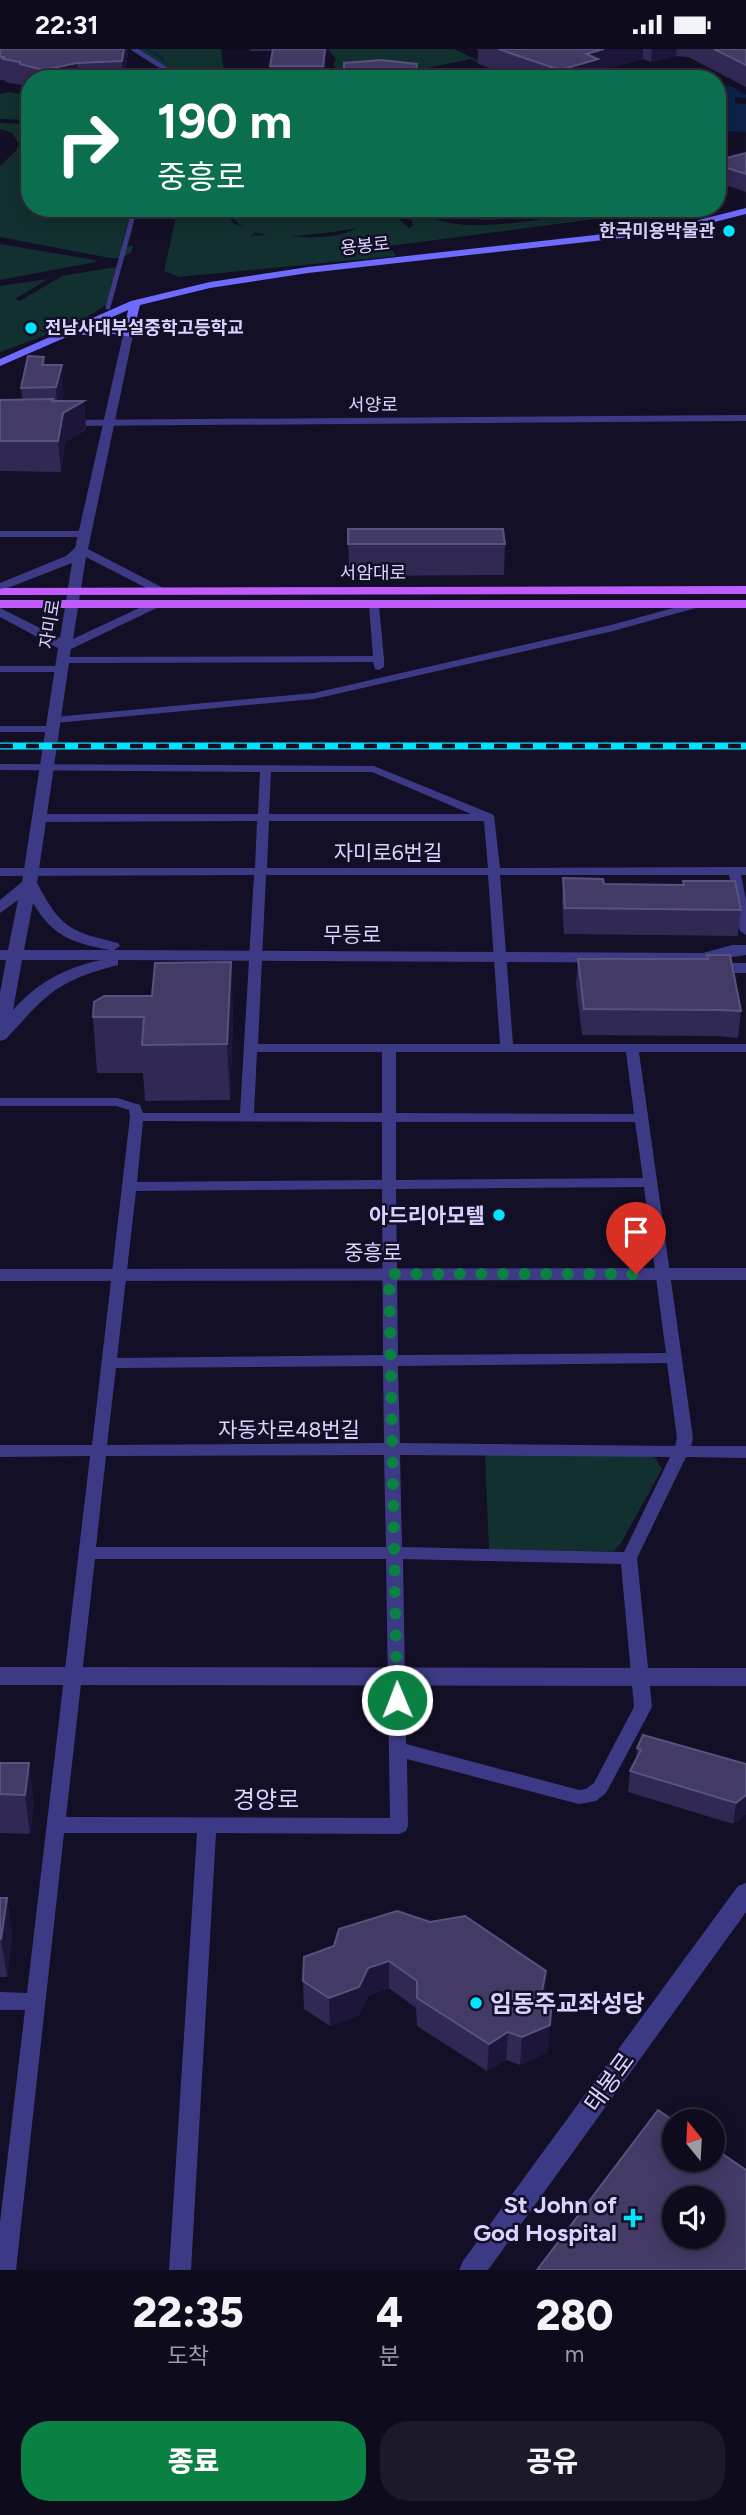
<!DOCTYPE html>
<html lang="ko">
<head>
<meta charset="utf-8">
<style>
  :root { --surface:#0e0b1c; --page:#1c1929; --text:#f1f3f6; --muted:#9b9ba3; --line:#2e2b3b; --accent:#0b8043 }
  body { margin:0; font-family:Figtree,"Noto Sans KR",sans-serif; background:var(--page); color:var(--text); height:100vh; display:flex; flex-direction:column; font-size:26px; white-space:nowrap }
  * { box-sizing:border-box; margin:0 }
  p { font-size:23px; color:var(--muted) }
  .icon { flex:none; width:38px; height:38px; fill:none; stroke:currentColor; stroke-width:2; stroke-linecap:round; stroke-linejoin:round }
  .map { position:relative; height:2221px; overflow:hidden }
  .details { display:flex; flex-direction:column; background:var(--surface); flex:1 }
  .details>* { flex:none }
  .hud { position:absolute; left:21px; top:21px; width:705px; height:147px; border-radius:28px; box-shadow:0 4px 18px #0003,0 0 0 2px var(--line); background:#0b6e4f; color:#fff; overflow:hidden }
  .needle { width:46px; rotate:342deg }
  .tools { position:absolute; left:662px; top:2060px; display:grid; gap:14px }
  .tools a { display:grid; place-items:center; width:63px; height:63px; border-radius:50%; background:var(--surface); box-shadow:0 4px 18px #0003,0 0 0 2px var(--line); font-size:35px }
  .pin { position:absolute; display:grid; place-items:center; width:60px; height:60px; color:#fff; margin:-72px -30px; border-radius:50% 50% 50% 0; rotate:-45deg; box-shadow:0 0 7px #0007 }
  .pin .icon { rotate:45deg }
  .me { position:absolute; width:77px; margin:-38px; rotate:359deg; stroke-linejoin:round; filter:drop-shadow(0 0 5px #0008) }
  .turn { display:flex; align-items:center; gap:24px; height:147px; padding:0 21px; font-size:32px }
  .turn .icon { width:91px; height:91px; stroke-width:2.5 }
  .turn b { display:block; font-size:49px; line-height:60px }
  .eta { display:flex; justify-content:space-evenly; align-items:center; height:119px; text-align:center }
  .eta b { font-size:42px; font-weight:800; line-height:49px }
  .button { display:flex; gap:14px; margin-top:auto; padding:14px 21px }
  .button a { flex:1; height:80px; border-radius:28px; background:var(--accent); color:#fff; font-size:28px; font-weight:800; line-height:80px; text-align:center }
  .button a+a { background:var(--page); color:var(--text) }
  .status { display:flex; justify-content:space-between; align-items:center; height:49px; padding:0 35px; background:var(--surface); direction:ltr }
  .status svg { height:19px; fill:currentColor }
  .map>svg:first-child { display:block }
  .green { fill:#12302f }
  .water { fill:#0c2248 }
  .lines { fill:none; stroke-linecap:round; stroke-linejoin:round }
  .stream { stroke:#0c2248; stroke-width:2.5 }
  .pedestrian { stroke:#3d3a85; stroke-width:5 }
  .minor { fill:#3d3a85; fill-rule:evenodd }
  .tertiary { fill:#3d3a85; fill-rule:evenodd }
  .secondary { fill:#6f6bff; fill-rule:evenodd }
  .primary { fill:#c25bff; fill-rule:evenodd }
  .rail-casing { stroke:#00e5ff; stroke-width:7 }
  .rail { stroke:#130f26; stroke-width:4.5; stroke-dasharray:13; stroke-linecap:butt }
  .wall { fill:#312854 }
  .shaded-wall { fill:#1d163a }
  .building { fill:#433a66; stroke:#5a527e; stroke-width:2; fill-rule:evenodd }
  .route { stroke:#0b8043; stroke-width:12; stroke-dasharray:0 21.6 }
  .poi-dot { fill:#00e5ff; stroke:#130f26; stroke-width:2.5 }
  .labels { text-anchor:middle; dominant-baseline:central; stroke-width:5; stroke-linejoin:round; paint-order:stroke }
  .far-poi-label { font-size:18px; font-weight:bold; fill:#d9d4ff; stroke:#130f26; text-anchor:end }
  .far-street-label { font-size:18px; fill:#d9d4ff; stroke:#130f26 }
  .street-label { font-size:21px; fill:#d9d4ff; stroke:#130f26 }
  .poi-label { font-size:21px; font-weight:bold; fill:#d9d4ff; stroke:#130f26; text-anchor:end }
  .near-street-label { font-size:24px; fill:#d9d4ff; stroke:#130f26 }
  .near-poi-label { font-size:24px; font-weight:bold; fill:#d9d4ff; stroke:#130f26; text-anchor:start }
</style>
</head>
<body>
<div class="status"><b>22:31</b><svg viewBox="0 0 49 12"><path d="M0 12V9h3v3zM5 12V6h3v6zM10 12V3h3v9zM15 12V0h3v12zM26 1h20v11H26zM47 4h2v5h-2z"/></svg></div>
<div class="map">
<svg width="746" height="2221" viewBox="0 0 746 2221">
  <rect width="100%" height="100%" fill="#130f26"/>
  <!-- green -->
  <g class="green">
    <path d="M 139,0 L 221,0 L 225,30 L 166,30 L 166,19 Z"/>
    <path d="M 328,0 L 454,0 L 494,19 L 485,18 L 471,10 L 389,27 L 345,30 L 333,16 L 336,10 Z"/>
    <path d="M 9,43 L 30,47 L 30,71 L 0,70 L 0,45 Z"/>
    <path d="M 0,74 L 30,75 L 30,159 L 133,159 L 121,197 L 133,197 L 131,204 L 120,209 L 110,209 L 0,188 L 0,117 L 16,102 L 19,95 L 12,84 L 0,80 Z"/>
    <path d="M 178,159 L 224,159 L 233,174 L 255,184 L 250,187 C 285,182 323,197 357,179 C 331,183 235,203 231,159 L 401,159 L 400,171 L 409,179 L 413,177 L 408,159 L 419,159 C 453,196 569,162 616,159 C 637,158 659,159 681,159 L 626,169 L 618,167 L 389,197 L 396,207 L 179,228 L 164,222 Z"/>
    <path d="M 435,159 L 573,159 C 531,165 475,182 435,159 Z"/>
    <path d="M 0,195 L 95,211 L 96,213 L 0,231 Z"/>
    <path d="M 116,218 L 106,256 L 85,269 L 51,284 L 30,278 L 49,285 L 0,303 L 0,237 L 48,230 L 15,250 L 20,252 L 62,227 Z"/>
    <path d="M 485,1405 L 648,1406 L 656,1410 L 662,1420 L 621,1494 L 614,1502 L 489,1501 Z"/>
  </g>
  <!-- water -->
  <path class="water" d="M 718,34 L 733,38 L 746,46 L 746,49 L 735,48 L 735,54 L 746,55 L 746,83 L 732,82 L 718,87 Z"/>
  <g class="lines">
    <!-- stream -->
    <g class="stream">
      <path d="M 147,0 L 151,3"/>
      <path d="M 155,4 L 163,11"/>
      <path d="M 174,30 L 176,23"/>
    </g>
    <!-- pedestrian -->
    <g class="pedestrian">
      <path d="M 134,0 L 164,19 L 164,30"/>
      <path d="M 108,258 L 135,159"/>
    </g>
    <!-- minor -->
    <g class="minor">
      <path d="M 746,366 L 746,372 L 68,377 L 63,374 L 68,371 Z"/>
      <path d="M 0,482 L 85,482 L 90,485 L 85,488 L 0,488 Z"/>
      <path d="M 699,552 L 703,553 L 703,557 L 613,582 L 314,650 L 55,674 L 49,671 L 55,668 L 314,644 L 611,576 Z"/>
      <path d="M 374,554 L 379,557 L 384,610 L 384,618 L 379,621 L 375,620 L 373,613 L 64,614 L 59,611 L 64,608 L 373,607 L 369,557 Z"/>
      <path d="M 0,617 L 62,617 L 67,620 L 62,623 L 0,623 Z"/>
      <path d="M 0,677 L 53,677 L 59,680 L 53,683 L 0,683 Z"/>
      <path d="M 0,715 L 374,717 L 494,766 L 500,819 L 746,818 L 746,826 L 741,826 L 746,851 L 746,886 L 740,882 L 729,826 L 500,826 L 513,995 L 746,995 L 746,1003 L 639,1003 L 693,1389 L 691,1397 L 746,1397 L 746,1409 L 686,1408 L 637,1509 L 652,1658 L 606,1744 L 596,1752 L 579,1755 L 407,1710 L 408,1777 L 406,1782 L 399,1785 L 216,1784 L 191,2221 L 169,2221 L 197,1784 L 64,1784 L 16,2221 L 0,2221 L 0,2173 L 25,1961 L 0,1961 L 0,1943 L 27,1944 L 90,1407 L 0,1408 L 0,1396 L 92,1396 L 130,1068 L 129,1061 L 116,1057 L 0,1057 L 0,1049 L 117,1049 L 140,1056 L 143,1064 L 240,1064 L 254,826 L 0,827 L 0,819 L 255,819 L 257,772 L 39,773 L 33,769 L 39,765 L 258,765 L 260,723 L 0,721 ZM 271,723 L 372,723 L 471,765 L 269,765 ZM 269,772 L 484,772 L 488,819 L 267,819 ZM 266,826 L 488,826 L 500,995 L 258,995 ZM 257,1003 L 382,1003 L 382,1064 L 254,1064 ZM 396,1003 L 626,1003 L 634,1065 L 396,1064 ZM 143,1072 L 382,1073 L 382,1131 L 137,1133 ZM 396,1073 L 635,1073 L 643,1129 L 396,1131 ZM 644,1138 L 666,1304 L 398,1306 L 396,1140 ZM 382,1140 L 383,1306 L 117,1309 L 136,1142 ZM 667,1314 L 677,1389 L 675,1397 L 400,1394 L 398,1317 ZM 383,1317 L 384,1394 L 107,1396 L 116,1319 ZM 384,1406 L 386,1498 L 96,1498 L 106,1407 ZM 400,1406 L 670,1408 L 624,1503 L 402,1498 ZM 95,1510 L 386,1510 L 390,1769 L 66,1768 ZM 403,1510 L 621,1515 L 634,1658 L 594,1734 L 586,1740 L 579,1741 L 406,1695 Z"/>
    </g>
    <!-- tertiary -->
    <g class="tertiary">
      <path d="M 128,283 L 133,286 L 88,500 L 169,542 L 168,545 L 158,545 L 86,508 L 73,590 L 154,552 L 159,551 L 165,555 L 71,600 L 37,834 C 61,879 69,882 118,894 L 120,897 L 114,901 L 703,904 L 732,896 L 746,896 L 746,906 L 719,910 L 733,914 L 746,914 L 746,924 L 732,924 L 704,914 L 118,911 L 118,916 C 56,932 47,945 6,990 L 0,992 L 0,944 L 6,911 L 0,911 L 0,901 L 8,901 L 18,851 L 0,864 L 0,851 L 22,833 L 58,599 L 0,568 L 0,559 L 60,589 L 72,514 L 0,542 L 0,534 L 66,507 L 75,499 L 123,286 ZM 33,854 C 53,888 73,894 110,901 L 24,901 ZM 22,911 L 101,911 C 65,919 38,933 13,961 Z"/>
      <path d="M 746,1219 L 746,1231 L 0,1232 L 0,1220 Z"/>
      <path d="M 0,1618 L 746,1619 L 746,1637 L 0,1636 Z"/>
      <path d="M 746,1834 L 746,1863 L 488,2221 L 459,2221 L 463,2212 L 738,1837 Z"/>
    </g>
    <!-- secondary -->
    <path class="secondary" d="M 746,159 L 746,165 L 675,183 L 308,224 L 210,239 L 140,256 L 132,288 L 107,284 L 83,286 L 78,283 L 0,317 L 0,310 L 131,252 L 210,233 L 308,218 L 675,177 ZM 128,261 L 124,282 L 107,278 L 86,280 Z"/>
    <!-- primary -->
    <g class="primary">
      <path d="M 746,537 L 746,545 L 0,546 L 0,540 L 4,539 Z"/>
      <rect x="0" y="551" width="746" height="8"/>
    </g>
    <!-- rail casing -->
    <g class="rail-casing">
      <path id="rail" d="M 0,697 L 746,697"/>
    </g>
    <!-- rail -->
    <use href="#rail" class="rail"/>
  </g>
  <!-- wall -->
  <g class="wall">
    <path d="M 0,0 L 128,0 L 128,3 L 124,30 L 30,30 L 30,40 L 21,38 L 21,36 L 5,33 L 5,31 L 0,31 Z"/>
    <path d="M 250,0 L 327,0 L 324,30 L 270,30 L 270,17 L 273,2 L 250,2 Z"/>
    <path d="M 475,0 L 746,0 L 746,38 L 688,8 L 676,7 L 651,13 L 643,10 L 598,22 L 597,30 L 522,30 L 478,15 L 478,1 Z"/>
    <path d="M 344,14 L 417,15 L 417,30 L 344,30 Z"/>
    <path d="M 746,104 L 746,143 L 718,133 L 718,111 Z"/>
    <path d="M 44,308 L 45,316 L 64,345 L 62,352 L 84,352 L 86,381 L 65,393 L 61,423 L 0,422 L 0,351 L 22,351 L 21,339 Z"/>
    <path d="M 348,480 L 505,495 L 504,526 L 349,527 Z"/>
    <path d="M 563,829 L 604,835 L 683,836 L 683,832 L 741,861 L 738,887 L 564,885 L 562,855 Z"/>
    <path d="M 707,906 L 741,962 L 738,989 L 716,987 L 582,986 L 576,935 L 578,910 L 707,910 Z"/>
    <path d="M 231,913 L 233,969 L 230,1051 L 145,1052 L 143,1024 L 97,1024 L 93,968 L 152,947 Z"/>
    <path d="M 637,1699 L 746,1715 L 746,1765 L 733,1775 L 628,1743 L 630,1722 L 636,1711 Z"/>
    <path d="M 0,1714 L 34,1753 L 30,1785 L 0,1784 Z"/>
    <path d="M 0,1849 L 7,1849 L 12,1887 L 7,1928 L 0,1928 Z"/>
    <path d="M 334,1897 L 546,1922 L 545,1943 L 548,2003 L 520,2016 L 506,2011 L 487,2022 L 417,1977 L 416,1959 L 389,1939 L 368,1947 L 359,1966 L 330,1977 L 304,1960 L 303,1932 Z"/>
  </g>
  <!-- shaded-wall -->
  <g class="shaded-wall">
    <path d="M 124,0 L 128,0 L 128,3 L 124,30 L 123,30 L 122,12 Z"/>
    <path d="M 325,0 L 327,0 L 324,30 Z"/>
    <path d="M 604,0 L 643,0 L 643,10 L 598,22 L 597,30 L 559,30 L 560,21 L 586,5 Z"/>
    <path d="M 652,0 L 677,0 L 676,7 L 651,13 Z"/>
    <path d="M 77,14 L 78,30 L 44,30 L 43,21 Z"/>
    <path d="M 62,316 L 64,345 L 58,368 L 56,338 Z"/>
    <path d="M 84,352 L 86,381 L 65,393 L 61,423 L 58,392 L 63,364 Z"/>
    <path d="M 231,913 L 233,969 L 230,1051 L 227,995 Z"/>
    <path d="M 29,1714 L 34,1753 L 30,1785 L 25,1746 Z"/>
    <path d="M 746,1746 L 746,1765 L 733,1775 L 736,1754 Z"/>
    <path d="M 7,1849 L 12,1887 L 7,1928 L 1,1890 Z"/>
    <path d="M 389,1912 L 389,1939 L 368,1947 L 359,1966 L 330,1977 L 329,1949 L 368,1919 Z"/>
    <path d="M 546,1922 L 544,1949 L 542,1942 Z"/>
    <path d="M 550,1976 L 548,2003 L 520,2016 L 522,1988 Z"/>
    <path d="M 508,1983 L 506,2011 L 487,2022 L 489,1995 Z"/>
  </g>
  <!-- building -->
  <g class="building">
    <path d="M 0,0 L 124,0 L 122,12 L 77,14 L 43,21 L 20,15 L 20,13 L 3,10 L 4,8 L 0,8 Z"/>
    <path d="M 273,0 L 325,0 L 323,17 L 270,17 Z"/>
    <path d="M 498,0 L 604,0 L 586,5 L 598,10 L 560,21 Z"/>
    <path d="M 714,0 L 746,0 L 746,16 Z"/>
    <path d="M 381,11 L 417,15 L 416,23 L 378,24 L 344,21 L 344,14 Z"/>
    <path d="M 746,104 L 746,125 L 718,116 L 718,111 Z"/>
    <path d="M 28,307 L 44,308 L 42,316 L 62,316 L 56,338 L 21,339 Z"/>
    <path d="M 53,350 L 52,352 L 84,352 L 63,364 L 58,392 L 0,392 L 0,351 Z"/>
    <path d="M 348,480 L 503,480 L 505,495 L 348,495 Z"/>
    <path d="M 563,829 L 603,830 L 604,835 L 684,836 L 683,832 L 735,832 L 741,861 L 565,859 Z"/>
    <path d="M 707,906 L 730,906 L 741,962 L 719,961 L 584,960 L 578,910 L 708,910 Z"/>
    <path d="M 231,913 L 227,995 L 142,996 L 144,968 L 93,968 L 94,953 L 104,947 L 152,947 L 155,914 Z"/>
    <path d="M 643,1686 L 746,1715 L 746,1746 L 736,1754 L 630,1722 L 641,1701 L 637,1699 Z"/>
    <path d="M 0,1714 L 29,1714 L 25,1746 L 0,1745 Z"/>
    <path d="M 0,1849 L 7,1849 L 1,1890 L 0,1890 Z"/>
    <path d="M 397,1862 L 430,1873 L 465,1867 L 546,1922 L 542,1942 L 552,1949 L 550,1976 L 522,1988 L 508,1983 L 489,1995 L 417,1949 L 417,1932 L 389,1912 L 368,1919 L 359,1938 L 329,1949 L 303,1932 L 304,1908 L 334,1897 L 339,1880 Z"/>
    <path d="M 658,2061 L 674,2072 L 674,2110 L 712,2110 L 712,2098 L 746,2121 L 746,2221 L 537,2221 ZM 674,2149 L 712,2149 L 712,2188 L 674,2188 Z"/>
  </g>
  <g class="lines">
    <!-- route -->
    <path class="route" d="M 397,1651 L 389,1225 L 636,1225"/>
  </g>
  <!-- markers -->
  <g class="poi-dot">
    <circle cx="729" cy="182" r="7"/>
    <circle cx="31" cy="279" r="7"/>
    <circle cx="499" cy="1166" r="7"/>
    <circle cx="476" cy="1954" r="7"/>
    <path d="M629.5 2158.5h7v7h7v7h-7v7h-7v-7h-7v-7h7z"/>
  </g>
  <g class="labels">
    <!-- far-poi labels -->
    <g class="far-poi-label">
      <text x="715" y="182">한국미용박물관</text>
      <text x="45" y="279" text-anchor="start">전남사대부설중학고등학교</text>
    </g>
    <!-- far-street labels -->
    <g class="far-street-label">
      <text transform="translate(365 197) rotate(-6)">용봉로</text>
      <text x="373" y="356">서양로</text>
      <text x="373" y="524">서암대로</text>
      <text transform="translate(50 575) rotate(-81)">자미로</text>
    </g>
    <!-- street labels -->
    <g class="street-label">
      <text x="388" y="803">자미로6번길</text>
      <text x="352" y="885">무등로</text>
      <text x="373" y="1203">중흥로</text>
      <text x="289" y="1380">자동차로48번길</text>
    </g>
    <!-- poi labels -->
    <g class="poi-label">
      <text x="485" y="1166">아드리아모텔</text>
    </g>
    <!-- near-street labels -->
    <g class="near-street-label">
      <text x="266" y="1750">경양로</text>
      <text transform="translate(609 2033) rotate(-54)">태봉로</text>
    </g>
    <!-- near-poi labels -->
    <g class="near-poi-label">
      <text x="490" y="1954">임동주교좌성당</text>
      <text x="617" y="2155" text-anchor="end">St John of<tspan x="617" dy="28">God Hospital</tspan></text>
    </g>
  </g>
</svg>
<div class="tools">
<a><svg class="needle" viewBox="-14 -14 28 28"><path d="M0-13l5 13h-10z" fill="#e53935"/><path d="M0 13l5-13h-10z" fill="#9b9ba3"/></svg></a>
<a><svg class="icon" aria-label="sound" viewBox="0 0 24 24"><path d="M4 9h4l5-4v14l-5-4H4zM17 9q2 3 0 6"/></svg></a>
</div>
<div class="pin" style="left:636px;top:1225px;background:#d93025"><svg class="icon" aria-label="arrive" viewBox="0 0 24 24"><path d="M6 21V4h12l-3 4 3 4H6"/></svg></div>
<svg class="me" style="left:397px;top:1651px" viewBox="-20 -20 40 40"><circle r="17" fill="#0b8043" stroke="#fff" stroke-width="3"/><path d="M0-11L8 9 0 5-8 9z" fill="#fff"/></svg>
<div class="hud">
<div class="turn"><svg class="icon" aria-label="right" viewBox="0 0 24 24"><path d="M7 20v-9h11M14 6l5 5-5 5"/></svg><div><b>190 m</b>중흥로</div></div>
</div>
</div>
<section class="details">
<div class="eta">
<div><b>22:35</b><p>도착</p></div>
<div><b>4</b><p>분</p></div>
<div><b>280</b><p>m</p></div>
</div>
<div class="button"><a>종료</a><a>공유</a></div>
</section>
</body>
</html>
